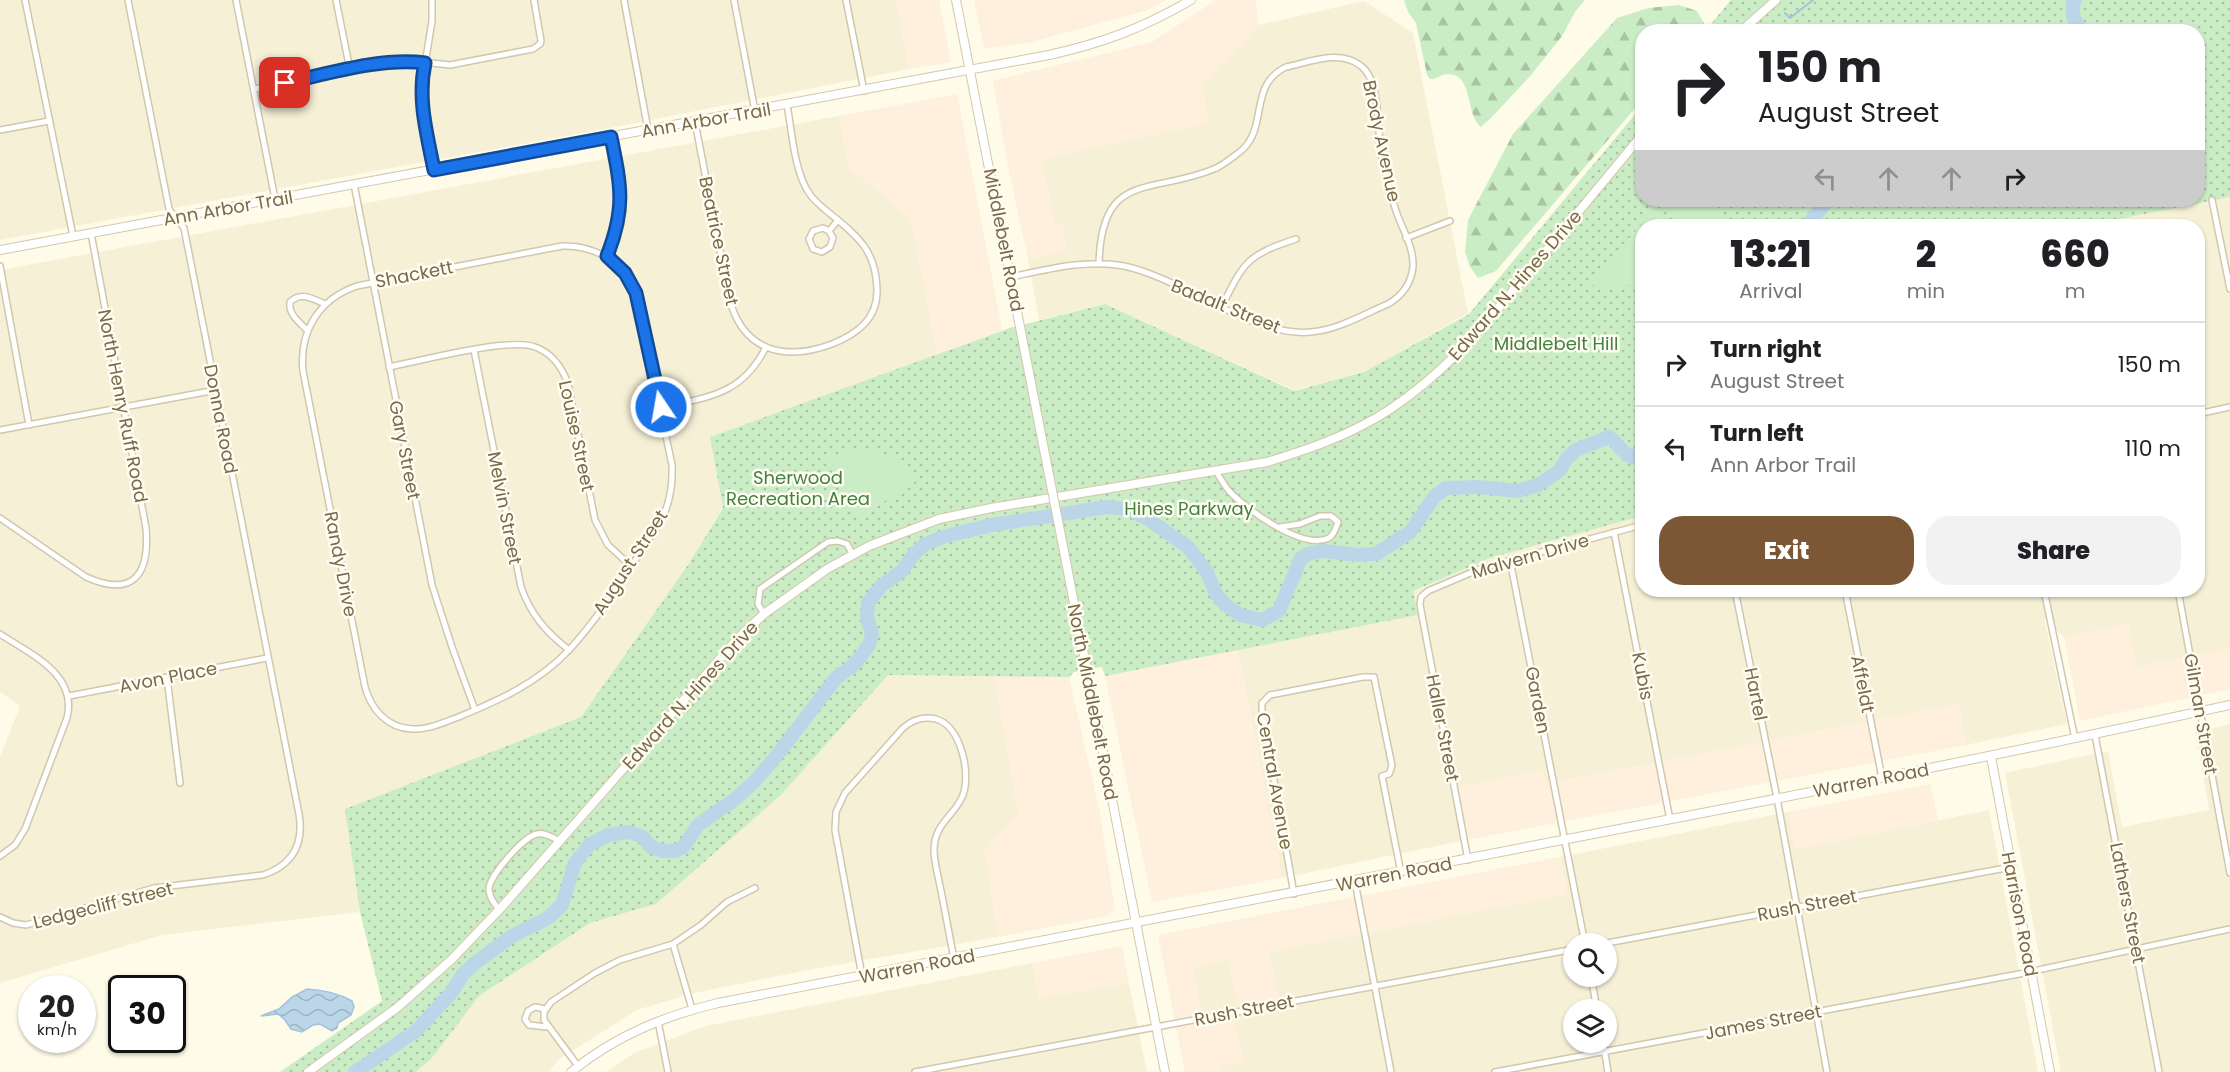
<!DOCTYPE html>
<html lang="en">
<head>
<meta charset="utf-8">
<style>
  :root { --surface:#fff; --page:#f2f2f2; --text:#202124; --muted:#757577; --line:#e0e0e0; --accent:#7c5735 }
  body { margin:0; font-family:Poppins,sans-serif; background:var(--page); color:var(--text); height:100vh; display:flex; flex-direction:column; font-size:22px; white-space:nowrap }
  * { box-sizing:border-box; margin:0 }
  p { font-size:20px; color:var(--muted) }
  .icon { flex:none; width:33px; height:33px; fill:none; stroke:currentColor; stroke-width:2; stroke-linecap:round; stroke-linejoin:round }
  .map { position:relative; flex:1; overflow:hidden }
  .sheet { position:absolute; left:1635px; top:219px; width:570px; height:378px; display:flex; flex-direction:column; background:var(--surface); border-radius:24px; box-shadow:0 2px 4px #0004 }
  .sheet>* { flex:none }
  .banner { position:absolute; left:1635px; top:24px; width:570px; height:183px; border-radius:24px; box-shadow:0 2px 4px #0004; background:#fff; color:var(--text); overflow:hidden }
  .buttons { position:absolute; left:1563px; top:933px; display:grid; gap:12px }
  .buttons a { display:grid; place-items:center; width:54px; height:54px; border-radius:50%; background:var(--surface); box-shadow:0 2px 4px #0004; font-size:30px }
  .speed { position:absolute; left:18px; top:975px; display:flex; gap:12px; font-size:30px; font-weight:700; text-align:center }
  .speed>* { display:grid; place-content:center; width:78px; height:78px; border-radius:50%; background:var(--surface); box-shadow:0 2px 4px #0004; line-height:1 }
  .speed small { font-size:15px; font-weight:400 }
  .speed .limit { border:3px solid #111; border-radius:9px; background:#fff; color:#111 }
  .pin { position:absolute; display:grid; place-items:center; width:51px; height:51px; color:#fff; margin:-26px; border-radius:12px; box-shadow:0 3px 9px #0006 }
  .me { position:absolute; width:66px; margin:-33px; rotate:348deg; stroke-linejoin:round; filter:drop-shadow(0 0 4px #0008) }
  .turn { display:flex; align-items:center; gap:21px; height:126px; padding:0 24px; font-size:27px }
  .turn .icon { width:78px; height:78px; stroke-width:2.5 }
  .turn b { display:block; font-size:42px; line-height:51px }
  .lanes { display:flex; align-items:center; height:57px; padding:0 24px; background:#0003; justify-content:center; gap:30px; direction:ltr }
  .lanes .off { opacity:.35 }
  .eta { display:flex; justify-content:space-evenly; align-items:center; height:102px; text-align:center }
  .eta b { font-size:36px; font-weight:800; line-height:42px }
  .button { display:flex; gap:12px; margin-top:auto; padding:12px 24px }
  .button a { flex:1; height:69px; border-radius:24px; background:var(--accent); color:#fff; font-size:24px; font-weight:800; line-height:69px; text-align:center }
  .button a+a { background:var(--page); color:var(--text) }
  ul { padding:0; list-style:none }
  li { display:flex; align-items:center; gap:18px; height:84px; padding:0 24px; border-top:2px solid var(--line) }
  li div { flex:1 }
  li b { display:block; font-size:22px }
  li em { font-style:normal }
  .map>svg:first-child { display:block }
  .residential { fill:#f6f0d7; fill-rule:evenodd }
  .commercial { fill:#fef0dd }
  .forest { fill:url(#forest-firs) }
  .park { fill:url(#park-dots) }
  .pitch { fill:#cbedc6 }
  .water { fill:url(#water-waves); stroke:#a1c3dc; stroke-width:1.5 }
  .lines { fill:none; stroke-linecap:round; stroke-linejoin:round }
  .stream { stroke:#a1c3dc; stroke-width:2 }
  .river { stroke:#bcd6e9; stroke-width:14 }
  .street-casing { stroke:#d1c7ad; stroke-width:8 }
  .secondary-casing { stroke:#d4c8ab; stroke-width:10 }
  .street { stroke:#fff; stroke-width:5 }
  .secondary { stroke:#fff; stroke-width:8 }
  .secondary-bridge-casing { stroke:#d4c8ab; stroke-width:10; stroke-linecap:butt }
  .secondary-bridge { stroke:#fff; stroke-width:8 }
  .route-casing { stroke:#114b97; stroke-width:15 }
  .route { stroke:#1a73e8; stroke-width:10 }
  .labels { text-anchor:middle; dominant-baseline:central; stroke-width:5; stroke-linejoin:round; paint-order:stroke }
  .street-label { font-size:18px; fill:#7a694a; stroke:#fffdf1 }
  .park-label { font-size:18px; fill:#428142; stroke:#fffdf1 }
</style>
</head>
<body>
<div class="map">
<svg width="2230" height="1072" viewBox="0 0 2230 1072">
  <defs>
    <pattern id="forest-firs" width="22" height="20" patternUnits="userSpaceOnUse" patternTransform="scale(1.5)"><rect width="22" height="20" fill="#cbedc6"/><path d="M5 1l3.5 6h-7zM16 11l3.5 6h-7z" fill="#aac4a3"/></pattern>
    <pattern id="park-dots" width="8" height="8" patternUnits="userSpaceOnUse" patternTransform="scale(1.5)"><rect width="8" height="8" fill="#cbedc6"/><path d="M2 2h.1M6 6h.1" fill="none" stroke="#aac4a3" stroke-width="1.8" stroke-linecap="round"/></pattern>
    <pattern id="water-waves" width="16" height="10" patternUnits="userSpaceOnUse" patternTransform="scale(1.5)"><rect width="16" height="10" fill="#bcd6e9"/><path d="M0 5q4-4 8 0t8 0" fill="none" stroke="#9eb2bf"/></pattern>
  </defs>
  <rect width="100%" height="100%" fill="#fefbe9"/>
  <!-- residential -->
  <g class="residential">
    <path d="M 0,0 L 896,0 L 909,69 L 610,128 L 0,240 Z"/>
    <path d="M 1364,1 L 1413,33 L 1468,313 L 1364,372 L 1294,390 L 1105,304 L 1039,320 L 1028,259 L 1066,250 L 1062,222 L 1055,226 L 1042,159 L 1208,123 L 1202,82 L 1259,25 Z"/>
    <path d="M 839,116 L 848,166 L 911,219 L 937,355 L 710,437 L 723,507 L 688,565 L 581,717 L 346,809 L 360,912 L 162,935 L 0,983 L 0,757 L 20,706 L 0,692 L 0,270 Z"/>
    <path d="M 2230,197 L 2230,648 L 2137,667 L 2128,624 L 2064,637 L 2044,618 L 2067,724 L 1966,745 L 1959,704 L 1546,784 L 1543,770 L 1451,789 L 1461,841 L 1282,878 L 1238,650 L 1417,615 L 1413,591 L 1490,558 L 1642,516 L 1642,590 L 2198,590 L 2198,226 L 2084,226 Z"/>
    <path d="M 888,675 L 994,676 L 1019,815 L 985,851 L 998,937 L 813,969 L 694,993 L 637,1010 L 561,1058 L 548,1072 L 416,1072 L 432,1058 L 479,996 L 590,923 L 656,904 L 780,796 Z"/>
    <path d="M 2230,724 L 2230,1072 L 2061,1072 L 2005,773 L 2108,751 L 2122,827 L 2209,810 L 2195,732 Z"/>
    <path d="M 1989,810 L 2038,1072 L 1221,1072 L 1220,1066 L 1235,1017 L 1203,1023 L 1193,967 L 1228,960 L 1238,1004 L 1278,997 L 1269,952 L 1567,894 L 1560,857 L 1788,812 L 1795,849 ZM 1574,944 L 1606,944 L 1606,976 L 1574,976 ZM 1574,1010 L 1606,1010 L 1606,1042 L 1574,1042 Z"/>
    <path d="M 1032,963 L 1039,998 L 1129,983 L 1147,1072 L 606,1072 L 634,1053 L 705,1026 Z"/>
  </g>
  <!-- commercial -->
  <g class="commercial">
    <path d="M 896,0 L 939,0 L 951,62 L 909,69 Z"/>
    <path d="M 974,0 L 1166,0 L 1148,10 L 1028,43 L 984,48 Z"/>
    <path d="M 1216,0 L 1255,0 L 1259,25 L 1202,82 L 1208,123 L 1042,159 L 1055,225 L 1062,222 L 1066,251 L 1028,259 L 1008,167 L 993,81 L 1152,42 Z"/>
    <path d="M 957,94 L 1002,330 L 937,355 L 911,219 L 848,166 L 839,116 Z"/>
    <path d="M 2128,624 L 2137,667 L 2230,648 L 2230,689 L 2080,721 L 2064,637 Z"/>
    <path d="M 1238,650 L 1282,878 L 1152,902 L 1105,676 Z"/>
    <path d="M 994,676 L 1069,677 L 1099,808 L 1115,909 L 1107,916 L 998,937 L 985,851 L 1018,814 Z"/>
    <path d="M 1959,704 L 1966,745 L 1461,841 L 1451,789 L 1543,770 L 1547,784 Z"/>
    <path d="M 1930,784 L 1938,820 L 1795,849 L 1788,812 Z"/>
    <path d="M 1560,857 L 1567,894 L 1269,952 L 1278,997 L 1238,1004 L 1228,960 L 1193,967 L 1203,1023 L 1235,1017 L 1244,1063 L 1220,1066 L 1221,1072 L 1185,1072 L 1158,935 Z"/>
    <path d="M 1122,946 L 1129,983 L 1039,998 L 1032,963 Z"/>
  </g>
  <!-- forest -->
  <g class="forest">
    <path d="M 1404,0 L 1585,0 L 1575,12 L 1562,36 L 1532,74 L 1491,118 L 1481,127 C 1465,115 1474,74 1448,74 C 1441,74 1437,80 1430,79 L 1427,75 L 1416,23 L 1408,12 Z"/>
    <path d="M 1679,5 L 1697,11 L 1704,23 L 1699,31 L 1642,32 L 1642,100 L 1496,271 L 1478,278 L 1470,267 L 1465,252 L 1468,220 L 1513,134 L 1617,18 L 1648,8 Z"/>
  </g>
  <!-- park -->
  <path class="park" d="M 1731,0 L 2230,0 L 2230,197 L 2084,226 L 1642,226 L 1642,516 L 1490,558 L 1413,591 L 1418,615 L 1105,676 L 1102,667 L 1074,672 L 1069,677 L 888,675 L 780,796 L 656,904 L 590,923 L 479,996 L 432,1058 L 416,1072 L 280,1072 L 382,1001 L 360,912 L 345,809 L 581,717 L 688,565 L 723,508 L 710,437 L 1010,328 L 1105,304 L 1294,391 L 1364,372 L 1469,314 L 1642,106 L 1642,200 L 2198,200 L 2198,32 L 1705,31 Z"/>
  <!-- pitch -->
  <g class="pitch">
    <path d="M 1664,200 L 1711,200 L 1726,219 L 1721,226 L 1689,226 L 1660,204 Z"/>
    <path d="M 1654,210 L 1674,226 L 1642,226 L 1642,281 L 1622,288 L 1587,285 Z"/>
    <path d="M 865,448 C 888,452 903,463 915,484 L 857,517 L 825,459 L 850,449 Z"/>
  </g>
  <!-- water -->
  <path class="water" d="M 307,989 C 323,990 338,993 352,1001 L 354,1007 L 351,1015 L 338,1023 L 337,1028 L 332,1031 L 320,1024 L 313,1025 L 302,1032 L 291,1029 L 285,1020 L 278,1014 L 261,1016 L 279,1009 L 292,997 Z"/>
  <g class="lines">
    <!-- stream -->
    <path class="stream" d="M 1785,13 L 1790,18 L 1813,0"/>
    <!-- river -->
    <g class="river">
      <path d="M 2075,0 L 2073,3 L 2073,17 L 2083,32"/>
      <path d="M 1807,226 L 1828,200"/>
      <path d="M 355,1072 L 416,1031 L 452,992 L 463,974 L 475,963 L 512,936 L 548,918 L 562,905 L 575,863 L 589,845 L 608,835 L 629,832 L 643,837 L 651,847 L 664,851 L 676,851 L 684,846 L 698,825 L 735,799 L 754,782 L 778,754 L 836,678 L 855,664 L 869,645 L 872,634 L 867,617 L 868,603 L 881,586 L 902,571 L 914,554 L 925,544 L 946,536 L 992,525 L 1108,507 L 1127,509 L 1148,519 L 1188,547 L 1207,572 L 1216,594 L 1226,605 L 1240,615 L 1262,620 L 1279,611 L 1301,558 L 1311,553 L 1325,551 L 1358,555 L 1376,554 L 1410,532 L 1435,496 L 1446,488 L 1479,487 L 1517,491 L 1538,485 L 1559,471 L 1567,458 L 1576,450 L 1609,437 C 1618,443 1621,452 1631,457 L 1642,453"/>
    </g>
    <!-- street casing -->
    <g class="street-casing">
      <g id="street">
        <path d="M 25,0 L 73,236"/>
        <path d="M 236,0 L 275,199"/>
        <path d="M 336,0 L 350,70"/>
        <path d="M 432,0 L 432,21 L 421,89 L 423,113 L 434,170"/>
        <path d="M 624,0 L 648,130"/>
        <path d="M 734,0 L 755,111"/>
        <path d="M 846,0 L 864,91"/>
        <path d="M 254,89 L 381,64 L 412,61 L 450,65 L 533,49 L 540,44 L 541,41 L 534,0"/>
        <path d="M 695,122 L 729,297 C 742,351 784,362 832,344 C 857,334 878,319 877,289 C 876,249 856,235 828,212 C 821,206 814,201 809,193 C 794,171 792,131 787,105"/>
        <path d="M 0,130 L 49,121"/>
        <path d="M 354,184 L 432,585 L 452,647 L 475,710"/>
        <path d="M 2212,200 L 2230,289"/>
        <path d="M 2106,223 L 2106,226"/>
        <path d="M 829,231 L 833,238 L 830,247 L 822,252 L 813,249 L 809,239 L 813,231 L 823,228 L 829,231 L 838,220"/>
        <path d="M 1406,238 L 1450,221"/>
        <path d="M 562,246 C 596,245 622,262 636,293 L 672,465 C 673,486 670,504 660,523 C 631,565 604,612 569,650 C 538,683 498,701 456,718 C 442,723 427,730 412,729 C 387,728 371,709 365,687 L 303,371 C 299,331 319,299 357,286 Z"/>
        <path d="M 607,257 C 626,208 621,187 611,137"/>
        <path d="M 0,266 L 29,425"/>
        <path d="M 1011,277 C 1048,269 1086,259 1124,266 C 1182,278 1254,338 1311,332 C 1338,330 1364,314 1388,304 C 1402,296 1411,284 1413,267 C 1414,247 1402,229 1396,211 C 1390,192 1385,172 1381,153 C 1377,129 1381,81 1361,66 C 1340,49 1310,62 1286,67 C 1246,86 1271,131 1237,154 C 1229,160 1222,166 1214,169 C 1151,195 1101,170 1099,264"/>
        <path d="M 1222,306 C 1244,262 1247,255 1296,239"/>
        <path d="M 307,330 C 299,322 288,314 290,302 C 301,291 313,299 325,304"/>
        <path d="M 474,350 L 521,587 C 531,615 546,632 569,650"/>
        <path d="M 389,367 C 420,361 510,337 535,347 C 552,353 562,367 568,384 L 595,520 L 608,545 L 631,566"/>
        <path d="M 661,407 C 709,397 742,395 766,347"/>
        <path d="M 2198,414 L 2230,407"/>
        <path d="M 0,430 L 216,390"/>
        <path d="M 1216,471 C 1220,478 1224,485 1229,491 C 1246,509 1303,551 1329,538 C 1334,535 1336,528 1338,522 L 1331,516 L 1320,516 L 1300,524 L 1280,527"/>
        <path d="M 0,518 L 86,577 C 133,598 150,575 146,528 L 91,233"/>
        <path d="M 1614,532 L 1670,820"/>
        <path d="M 1510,560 L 1585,944"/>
        <path d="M 1735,590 L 1777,798 L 1827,1072"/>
        <path d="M 1845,590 L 1882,778"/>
        <path d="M 2044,590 L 2075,739"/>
        <path d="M 2178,590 L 2230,873"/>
        <path d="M 764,614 L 758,604 L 760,589 L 828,542 L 838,541 L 847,544 L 853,555"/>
        <path d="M 0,634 C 30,654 78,674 67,718 L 25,829 L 15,845 L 0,856"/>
        <path d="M 167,678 L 180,783"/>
        <path d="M 69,696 L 267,658"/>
        <path d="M 2095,735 L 2159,1072"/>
        <path d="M 1468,860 L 1420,605 L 1421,597 L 1428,591 L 1482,568 L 1642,525"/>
        <path d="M 1355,882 L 1391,1072"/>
        <path d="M 1294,894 L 1262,712 L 1262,703 L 1270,695 L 1363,677 L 1374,677 L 1392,766 L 1389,774 L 1382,776 L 1401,873"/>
        <path d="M 499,910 C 495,904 489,898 489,889 C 489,876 524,836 537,834 C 545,832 553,838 560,841"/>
        <path d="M 0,917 L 13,923 L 26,925 L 154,888 L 263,875 C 293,865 304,844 299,814 L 184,228 L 169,209 L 128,0"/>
        <path d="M 673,944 L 692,1009"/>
        <path d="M 1602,944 L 2011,867"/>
        <path d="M 862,976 L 835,830 L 836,812 L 845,793 L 903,728 C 912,720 923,716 936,719 C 961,726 971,773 963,795 C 955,816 934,823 934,850 C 934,862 938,875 940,886 C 945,910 949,934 954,959"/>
        <path d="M 1591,976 L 1597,1010"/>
        <path d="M 546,1009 L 535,1007 L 528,1011 L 525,1019 L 529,1025 L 547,1027"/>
        <path d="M 658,1021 L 668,1072"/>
        <path d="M 1603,1042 L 1608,1072"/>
        <path d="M 578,1066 L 544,1020 L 544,1012 L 551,1002 L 595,973 L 620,960 L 673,944 L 701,925 L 727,902 L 755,888"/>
        <path d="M 915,1072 L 1574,949"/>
        <path d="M 1495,1072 L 2019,974 L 2230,929"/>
      </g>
    </g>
    <!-- secondary casing -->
    <g class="secondary-casing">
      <g id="secondary">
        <path d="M 956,0 L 1050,480"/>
        <path d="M 1740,32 L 1776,0"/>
        <path d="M 0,250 L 1049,55 C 1103,43 1143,28 1191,0"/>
        <path d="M 1061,536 L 1165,1072"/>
        <path d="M 1991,757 L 2050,1072"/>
        <path d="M 308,1072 L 398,1007 L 451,960 L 500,909 L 739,637 L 764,614 L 827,569 L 869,546 L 939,519 L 991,508 L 1267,462 C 1310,449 1352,434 1389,410 C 1449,370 1486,323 1531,269 C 1568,224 1605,180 1642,135"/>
        <path d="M 571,1072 C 615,1036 664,1016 718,1003 C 1071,937 1423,868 1775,799 C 1927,769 2079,738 2230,705"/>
      </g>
    </g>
    <!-- street -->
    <use href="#street" class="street"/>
    <!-- secondary -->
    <use href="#secondary" class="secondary"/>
    <!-- secondary-bridge casing -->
    <g class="secondary-bridge-casing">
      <path id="secondary-bridge" d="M 1050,480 L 1061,536"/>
    </g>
    <!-- secondary-bridge -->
    <use href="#secondary-bridge" class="secondary-bridge"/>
  </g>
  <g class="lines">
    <!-- route casing -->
    <g class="route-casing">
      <path id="route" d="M 285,83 C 327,74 382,57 425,63 C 417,99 427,134 434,170 L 611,137 C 621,186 626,208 607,256 L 625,273 L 636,293 L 661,407"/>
    </g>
    <!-- route -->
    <use href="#route" class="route"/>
  </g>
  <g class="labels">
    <!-- street labels -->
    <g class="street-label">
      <text transform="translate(706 120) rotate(-10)">Ann Arbor Trail</text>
      <text transform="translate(1382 141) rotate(78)">Brody Avenue</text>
      <text transform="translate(228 208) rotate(-10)">Ann Arbor Trail</text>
      <text transform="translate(1004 240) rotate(79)">Middlebelt Road</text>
      <text transform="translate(719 241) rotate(78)">Beatrice Street</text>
      <text transform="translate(414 274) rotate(-11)">Shackett</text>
      <text transform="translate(1515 285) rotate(-49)">Edward N. Hines Drive</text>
      <text transform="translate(1226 306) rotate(22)">Badalt Street</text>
      <text transform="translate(123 406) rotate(79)">North Henry Ruff Road</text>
      <text transform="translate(221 419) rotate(79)">Donna Road</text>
      <text transform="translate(577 436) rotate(78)">Louise Street</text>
      <text transform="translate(405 450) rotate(79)">Gary Street</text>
      <text transform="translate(505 508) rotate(79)">Melvin Street</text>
      <text transform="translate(1530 556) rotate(-16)">Malvern Drive</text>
      <text transform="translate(630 562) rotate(-57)">August Street</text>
      <text transform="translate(341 564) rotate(79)">Randy Drive</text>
      <text transform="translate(1643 676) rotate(79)">Kubis</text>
      <text transform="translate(168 677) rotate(-11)">Avon Place</text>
      <text transform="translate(1863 684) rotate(79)">Affeldt</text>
      <text transform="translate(1756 694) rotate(79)">Hartel</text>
      <text transform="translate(690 695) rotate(-48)">Edward N. Hines Drive</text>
      <text transform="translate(1538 700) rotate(79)">Garden</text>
      <text transform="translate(1093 702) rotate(79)">North Middlebelt Road</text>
      <text transform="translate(2201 714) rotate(80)">Gilman Street</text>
      <text transform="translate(1443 728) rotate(79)">Haller Street</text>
      <text transform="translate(1871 780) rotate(-11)">Warren Road</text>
      <text transform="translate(1275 781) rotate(80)">Central Avenue</text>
      <text transform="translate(1394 874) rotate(-11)">Warren Road</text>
      <text transform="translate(2128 903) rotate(79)">Lathers Street</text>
      <text transform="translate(103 905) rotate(-14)">Ledgecliff Street</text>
      <text transform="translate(1807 905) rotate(-11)">Rush Street</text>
      <text transform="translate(2020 914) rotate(79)">Harrison Road</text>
      <text transform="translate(917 966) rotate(-11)">Warren Road</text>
      <text transform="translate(1244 1010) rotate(-11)">Rush Street</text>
      <text transform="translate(1763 1022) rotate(-11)">James Street</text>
    </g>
    <!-- park labels -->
    <g class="park-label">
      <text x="1556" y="343">Middlebelt Hill</text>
      <text x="798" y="477">Sherwood<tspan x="798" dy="21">Recreation Area</tspan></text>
      <text x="1189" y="508">Hines Parkway</text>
    </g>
  </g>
</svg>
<div class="buttons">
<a><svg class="icon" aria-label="search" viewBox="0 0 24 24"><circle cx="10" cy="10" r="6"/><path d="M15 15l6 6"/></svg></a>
<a><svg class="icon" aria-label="layers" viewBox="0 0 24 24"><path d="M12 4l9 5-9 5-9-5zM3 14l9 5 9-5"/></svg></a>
</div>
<div class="speed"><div>20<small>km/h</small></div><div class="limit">30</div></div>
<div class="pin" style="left:285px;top:83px;background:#d93025"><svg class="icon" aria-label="arrive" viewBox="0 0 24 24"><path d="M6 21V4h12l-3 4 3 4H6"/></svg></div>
<svg class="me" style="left:661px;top:407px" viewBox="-20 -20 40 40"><circle r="17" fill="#1a73e8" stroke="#fff" stroke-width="3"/><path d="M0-11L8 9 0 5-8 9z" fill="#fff"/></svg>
<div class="banner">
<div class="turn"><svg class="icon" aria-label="right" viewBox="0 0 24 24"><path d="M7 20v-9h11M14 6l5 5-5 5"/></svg><div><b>150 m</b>August Street</div></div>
<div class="lanes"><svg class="icon off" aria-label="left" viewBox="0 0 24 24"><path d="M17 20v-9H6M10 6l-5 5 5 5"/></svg><svg class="icon off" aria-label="ahead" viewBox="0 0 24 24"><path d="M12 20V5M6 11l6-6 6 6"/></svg><svg class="icon off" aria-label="ahead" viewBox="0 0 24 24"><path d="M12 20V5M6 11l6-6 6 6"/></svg><svg class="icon" aria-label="right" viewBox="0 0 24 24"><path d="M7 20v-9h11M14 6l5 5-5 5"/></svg></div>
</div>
<section class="sheet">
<div class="eta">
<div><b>13:21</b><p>Arrival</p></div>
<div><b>2</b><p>min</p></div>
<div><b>660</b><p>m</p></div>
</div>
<ul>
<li><svg class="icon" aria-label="right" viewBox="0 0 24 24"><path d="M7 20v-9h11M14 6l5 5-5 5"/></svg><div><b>Turn right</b><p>August Street</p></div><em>150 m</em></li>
<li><svg class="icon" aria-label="left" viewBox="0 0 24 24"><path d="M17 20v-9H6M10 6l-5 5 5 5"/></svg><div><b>Turn left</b><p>Ann Arbor Trail</p></div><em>110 m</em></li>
</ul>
<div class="button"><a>Exit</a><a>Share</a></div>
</section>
</div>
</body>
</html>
